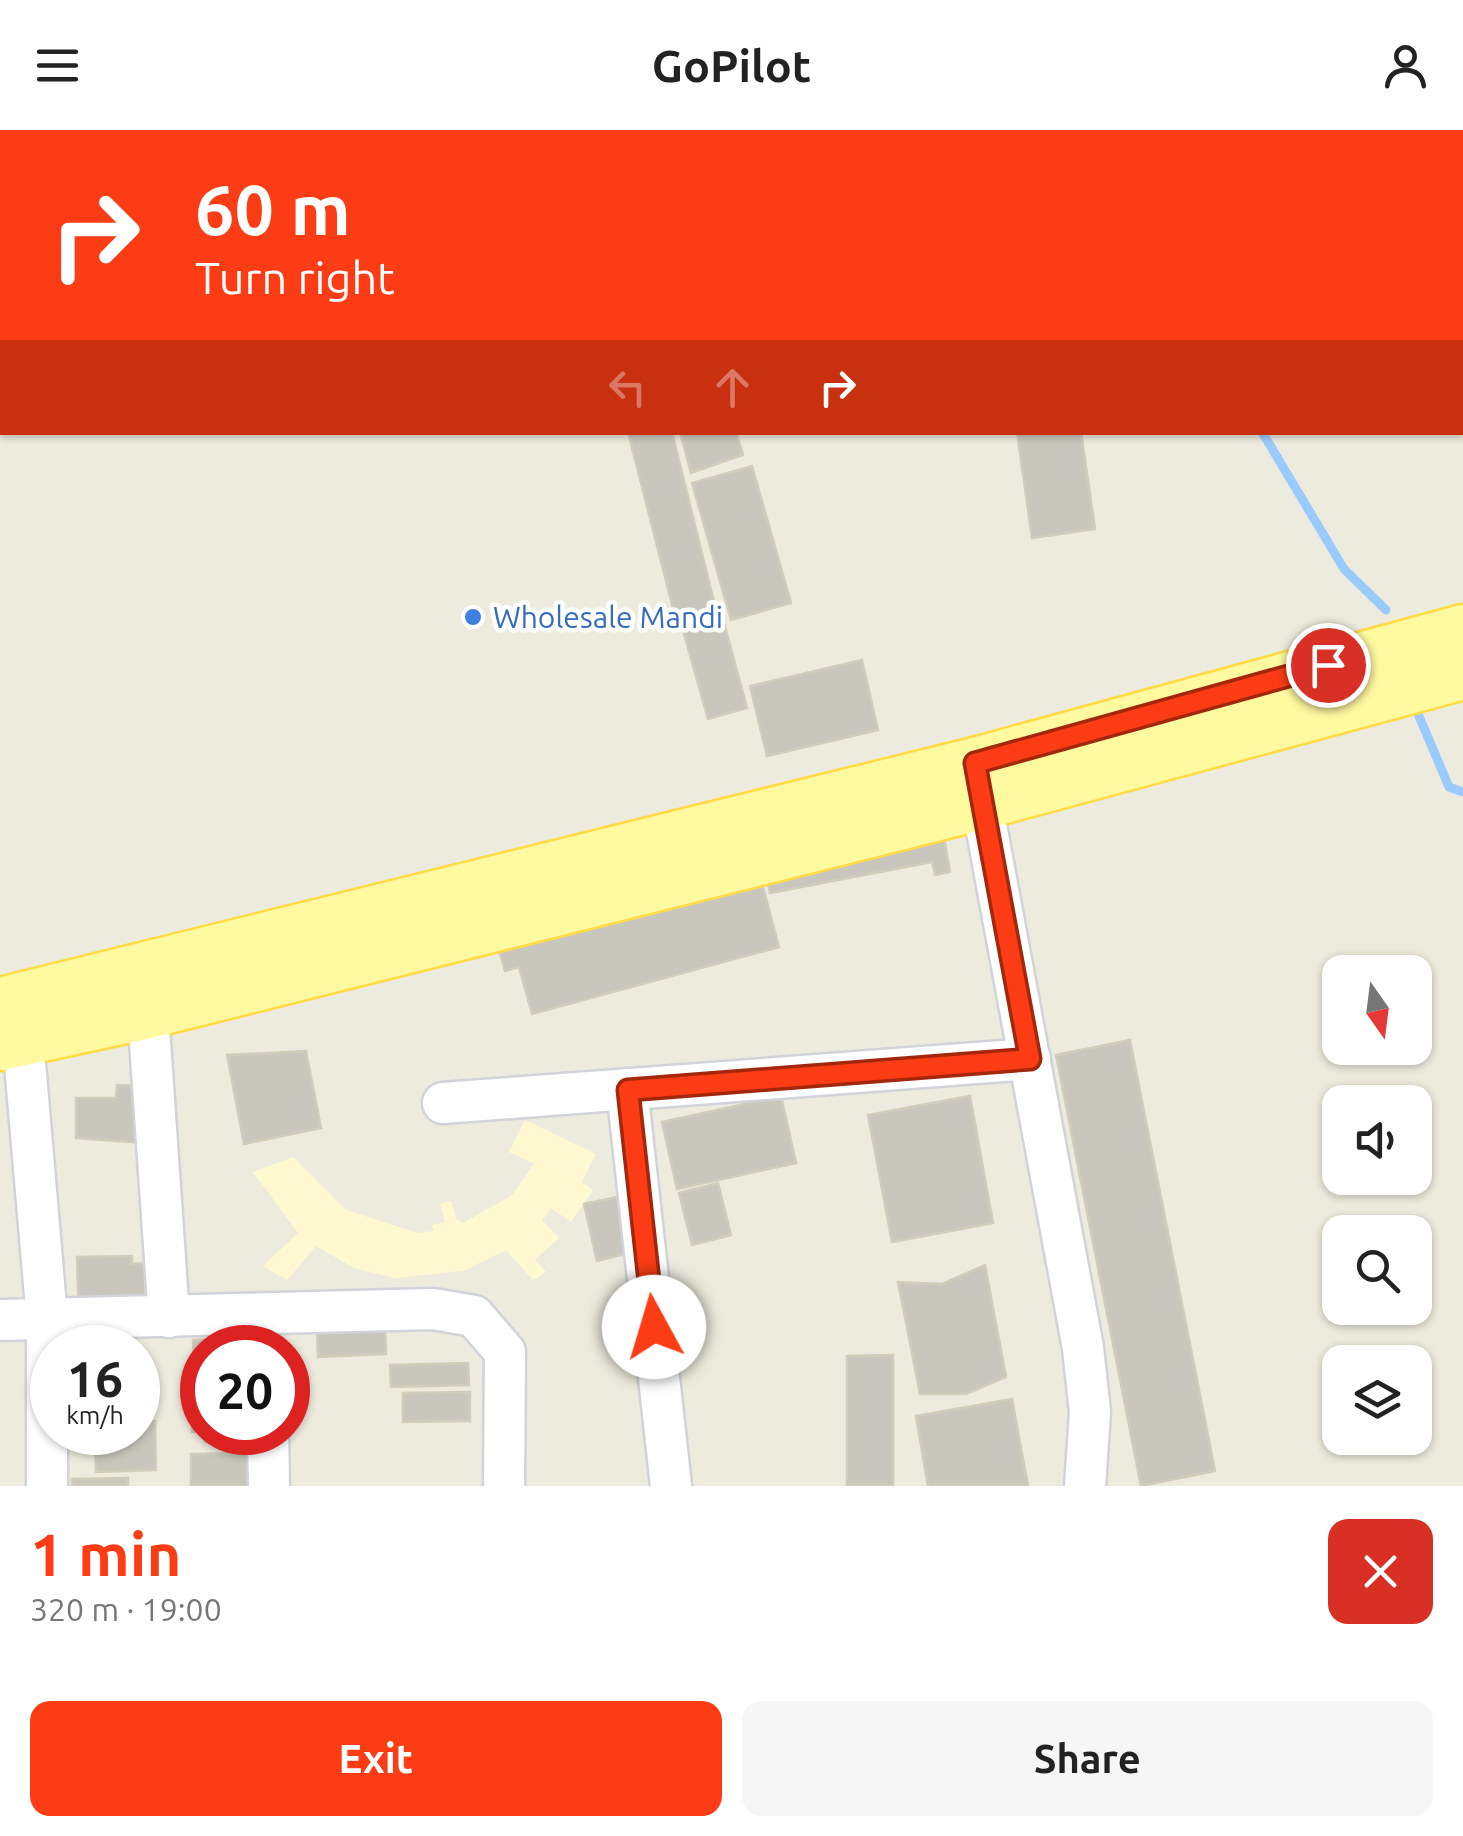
<!DOCTYPE html>
<html lang="en">
<head>
<meta charset="utf-8">
<style>
  :root { --surface:#fff; --page:#f6f6f6; --text:#222; --muted:#767676; --accent:#fb3c14 }
  body { margin:0; font-family:Ubuntu,sans-serif; background:var(--page); color:var(--text); height:100vh; display:flex; flex-direction:column; font-size:38px; white-space:nowrap }
  * { box-sizing:border-box; margin:0 }
  p { font-size:32px; color:var(--muted) }
  .icon { flex:none; width:55px; height:55px; fill:none; stroke:currentColor; stroke-width:2; stroke-linecap:round; stroke-linejoin:round }
  .map { position:relative; height:1356px; overflow:hidden }
  .panel { display:flex; flex-direction:column; background:var(--surface); flex:1 }
  .panel>* { flex:none }
  .guide { position:absolute; left:0px; top:0px; width:1465px; height:305px; box-shadow:0 2px 8px #0004; background:#fb3c14; color:#fff; overflow:hidden }
  .needle { width:65px; rotate:166deg }
  .tools { position:absolute; left:1322px; top:825px; display:grid; gap:20px }
  .tools a { display:grid; place-items:center; width:110px; height:110px; border-radius:20px; background:var(--surface); box-shadow:0 2px 8px #0004; font-size:50px }
  .speed { position:absolute; left:30px; top:1195px; display:flex; gap:20px; font-size:50px; font-weight:700; text-align:center }
  .speed>* { display:grid; place-content:center; width:130px; height:130px; border-radius:50%; background:var(--surface); box-shadow:0 2px 8px #0004; line-height:1 }
  .speed small { font-size:25px; font-weight:400 }
  .speed .limit { border:15px solid #d22; background:#fff; color:#111 }
  .pin { position:absolute; display:grid; place-items:center; width:85px; height:85px; color:#fff; margin:-42px; border:5px solid #fff; border-radius:50%; box-shadow:0 2px 10px #0007 }
  .me { position:absolute; width:110px; margin:-55px; rotate:354deg; stroke-linejoin:round; filter:drop-shadow(0 0 8px #0008) }
  .turn { display:flex; align-items:center; gap:35px; height:210px; padding:0 30px; font-size:45px }
  .turn .icon { width:130px; height:130px; stroke-width:2.5 }
  .turn b { display:block; font-size:70px; line-height:85px }
  .lanes { display:flex; align-items:center; height:95px; padding:0 30px; background:#0003; justify-content:center; gap:50px; direction:ltr }
  .lanes .off { opacity:.35 }
  .round { display:grid; place-items:center; flex:none; width:105px; height:105px; border-radius:20px; background:var(--page) }
  .summary { display:flex; align-items:center; justify-content:space-between; height:170px; padding:0 30px }
  h1 { font-size:60px; font-weight:700; line-height:75px; color:var(--accent) }
  .primary-button { display:flex; gap:20px; margin-top:auto; padding:20px 30px }
  .primary-button a { flex:1; height:115px; border-radius:20px; background:var(--accent); color:#fff; font-size:40px; font-weight:700; line-height:115px; text-align:center }
  .primary-button a+a { background:var(--page); color:var(--text) }
  header { display:flex; justify-content:space-between; align-items:center; height:130px; padding:0 30px; background:var(--surface); font-size:45px; font-weight:700 }
  .map>svg:first-child { display:block }
  .commercial { fill:#fff8d0 }
  .lines { fill:none; stroke-linecap:round; stroke-linejoin:round }
  .stream { stroke:#9bcaff; stroke-width:9 }
  .building { fill:#c9c7bd; stroke:#d1cdbb; stroke-width:2.5 }
  .minor-casing { stroke:#d1d3da; stroke-width:45 }
  .major-casing { stroke:#ffdc44; stroke-width:55 }
  .minor { stroke:#fff; stroke-width:40 }
  .major { stroke:#fff9a0; stroke-width:50 }
  .route-casing { stroke:#a3270d; stroke-width:25 }
  .route { stroke:#fb3c14; stroke-width:18 }
  .shop-dot { fill:#3f7fe0; stroke:#fff; stroke-width:4 }
  .labels { text-anchor:middle; dominant-baseline:central; stroke-width:9; stroke-linejoin:round; paint-order:stroke }
  .shop-label { font-size:30px; fill:#366cbe; stroke:#fff; text-anchor:start }
</style>
</head>
<body>
<header><svg class="icon" aria-label="menu" viewBox="0 0 24 24"><path d="M4 6h16M4 12h16M4 18h16"/></svg>GoPilot<svg class="icon" aria-label="person" viewBox="0 0 24 24"><circle cx="12" cy="8" r="4"/><path d="M4 21q1-7 8-7t8 7"/></svg></header>
<div class="map">
<svg width="1463" height="1356" viewBox="0 0 1463 1356">
  <rect width="100%" height="100%" fill="#edebdd"/>
  <!-- commercial -->
  <path class="commercial" d="M 525,990 L 596,1024 L 582,1052 L 593,1060 L 571,1092 L 551,1078 L 542,1090 L 559,1108 L 535,1130 L 546,1142 L 533,1150 L 506,1120 L 463,1141 L 395,1148 L 354,1138 L 316,1116 L 287,1150 L 263,1136 L 298,1103 L 253,1042 L 293,1027 L 346,1080 L 418,1103 L 433,1101 L 432,1095 L 445,1092 L 440,1074 L 451,1071 L 456,1089 L 463,1093 L 512,1065 L 534,1034 L 509,1022 Z"/>
  <g class="lines">
    <!-- stream -->
    <g class="stream">
      <path d="M 1142,0 L 1143,2"/>
      <path d="M 1262,302 L 1344,439 L 1386,480"/>
      <path d="M 1413,572 L 1449,657 L 1463,662"/>
    </g>
  </g>
  <!-- building -->
  <g class="building">
    <path d="M 0,0 L 99,0 L 100,2 L 2,2 L 0,32 Z"/>
    <path d="M 597,0 L 643,0 L 644,2 L 597,2 Z"/>
    <rect x="971" y="0" width="43" height="2"/>
    <path d="M 628,302 L 672,302 L 716,480 L 676,490 Z"/>
    <path d="M 680,302 L 736,302 L 743,325 L 691,343 Z"/>
    <path d="M 1017,302 L 1081,302 L 1095,399 L 1032,408 Z"/>
    <path d="M 752,336 L 791,473 L 731,490 L 692,353 Z"/>
    <path d="M 723,489 L 747,578 L 708,589 L 683,500 Z"/>
    <path d="M 862,530 L 878,600 L 767,626 L 750,556 Z"/>
    <path d="M 944,707 L 950,742 L 935,745 L 932,732 L 770,763 L 766,741 Z"/>
    <path d="M 759,742 L 779,817 L 532,884 L 519,837 L 505,841 L 497,813 Z"/>
    <path d="M 1130,910 L 1215,1341 L 1141,1356 L 1056,925 Z"/>
    <path d="M 306,921 L 321,998 L 244,1014 L 227,925 Z"/>
    <path d="M 117,955 L 146,956 L 145,1013 L 76,1008 L 76,968 L 116,968 Z"/>
    <path d="M 781,966 L 796,1033 L 677,1059 L 662,992 Z"/>
    <path d="M 970,966 L 993,1093 L 892,1112 L 868,985 Z"/>
    <path d="M 718,1053 L 731,1105 L 692,1115 L 679,1063 Z"/>
    <path d="M 617,1067 L 629,1123 L 597,1131 L 584,1074 Z"/>
    <path d="M 132,1126 L 132,1134 L 145,1133 L 146,1183 L 79,1185 L 77,1127 Z"/>
    <path d="M 985,1135 L 1006,1247 L 966,1264 L 920,1264 L 898,1152 L 942,1154 Z"/>
    <path d="M 385,1198 L 386,1224 L 318,1227 L 317,1200 Z"/>
    <path d="M 253,1208 L 253,1218 L 202,1218 L 202,1257 L 195,1258 L 193,1210 Z"/>
    <path d="M 893,1225 L 893,1356 L 847,1356 L 847,1226 Z"/>
    <path d="M 468,1233 L 469,1255 L 391,1257 L 390,1235 Z"/>
    <path d="M 470,1262 L 470,1291 L 403,1292 L 403,1263 Z"/>
    <path d="M 1012,1269 L 1028,1356 L 928,1356 L 916,1286 Z"/>
    <rect x="192" y="1280" width="10" height="22"/>
    <path d="M 155,1291 L 156,1340 L 96,1342 L 95,1313 L 75,1314 L 75,1302 L 138,1302 L 138,1292 Z"/>
    <path d="M 204,1302 L 232,1302 L 232,1312 L 205,1312 Z"/>
    <path d="M 257,1323 L 258,1356 L 191,1356 L 191,1324 Z"/>
    <path d="M 128,1348 L 128,1356 L 72,1356 L 72,1349 Z"/>
  </g>
  <g class="lines">
    <!-- minor casing -->
    <g class="minor-casing">
      <g id="minor">
        <path d="M 0,217 L 2,216"/>
        <path d="M 977,647 L 1083,1218 L 1090,1282 L 1085,1356"/>
        <path d="M 148,883 L 169,1187"/>
        <path d="M 11,884 L 23,910 L 47,1189 L 47,1356"/>
        <path d="M 627,959 L 671,1356"/>
        <path d="M 443,973 L 1030,929"/>
        <path d="M 0,1190 L 433,1179 L 474,1186 L 505,1222 L 504,1356"/>
        <path d="M 268,1302 L 269,1356"/>
      </g>
    </g>
    <!-- major casing -->
    <g class="major-casing">
      <g id="major">
        <path d="M 0,873 L 975,633 L 1463,500"/>
        <path d="M 0,915 L 148,883 L 982,674 L 1463,544"/>
      </g>
    </g>
    <!-- minor -->
    <use href="#minor" class="minor"/>
    <!-- major -->
    <use href="#major" class="major"/>
  </g>
  <g class="lines">
    <!-- route casing -->
    <g class="route-casing">
      <path id="route" d="M 654,1197 L 628,960 L 1030,929 L 975,633 L 1328,535"/>
    </g>
    <!-- route -->
    <use href="#route" class="route"/>
  </g>
  <!-- markers -->
  <circle class="shop-dot" cx="473" cy="487" r="10"/>
  <g class="labels">
    <!-- shop labels -->
    <g class="shop-label">
      <text x="493" y="487">Wholesale Mandi</text>
    </g>
  </g>
</svg>
<div class="tools">
<a><svg class="needle" viewBox="-14 -14 28 28"><path d="M0-13l5 13h-10z" fill="#e53935"/><path d="M0 13l5-13h-10z" fill="#767676"/></svg></a>
<a><svg class="icon" aria-label="sound" viewBox="0 0 24 24"><path d="M4 9h4l5-4v14l-5-4H4zM17 9q2 3 0 6"/></svg></a>
<a><svg class="icon" aria-label="search" viewBox="0 0 24 24"><circle cx="10" cy="10" r="6"/><path d="M15 15l6 6"/></svg></a>
<a><svg class="icon" aria-label="layers" viewBox="0 0 24 24"><path d="M12 4l9 5-9 5-9-5zM3 14l9 5 9-5"/></svg></a>
</div>
<div class="speed"><div>16<small>km/h</small></div><div class="limit">20</div></div>
<div class="pin" style="left:1328px;top:535px;background:#d93025"><svg class="icon" aria-label="arrive" viewBox="0 0 24 24"><path d="M6 21V4h12l-3 4 3 4H6"/></svg></div>
<svg class="me" style="left:654px;top:1197px" viewBox="-20 -20 40 40"><circle r="19" fill="#fff"/><path d="M0-13L10 11 0 6-10 11z" fill="#fb3c14"/></svg>
<div class="guide">
<div class="turn"><svg class="icon" aria-label="right" viewBox="0 0 24 24"><path d="M7 20v-9h11M14 6l5 5-5 5"/></svg><div><b>60 m</b>Turn right</div></div>
<div class="lanes"><svg class="icon off" aria-label="left" viewBox="0 0 24 24"><path d="M17 20v-9H6M10 6l-5 5 5 5"/></svg><svg class="icon off" aria-label="ahead" viewBox="0 0 24 24"><path d="M12 20V5M6 11l6-6 6 6"/></svg><svg class="icon" aria-label="right" viewBox="0 0 24 24"><path d="M7 20v-9h11M14 6l5 5-5 5"/></svg></div>
</div>
</div>
<section class="panel">
<div class="summary"><div><h1>1 min</h1><p>320 m · 19:00</p></div><a class="round" style="background:#d93025;color:#fff"><svg class="icon" aria-label="close" viewBox="0 0 24 24"><path d="M6 6l12 12M18 6L6 18"/></svg></a></div>
<div class="primary-button"><a>Exit</a><a>Share</a></div>
</section>
</body>
</html>
